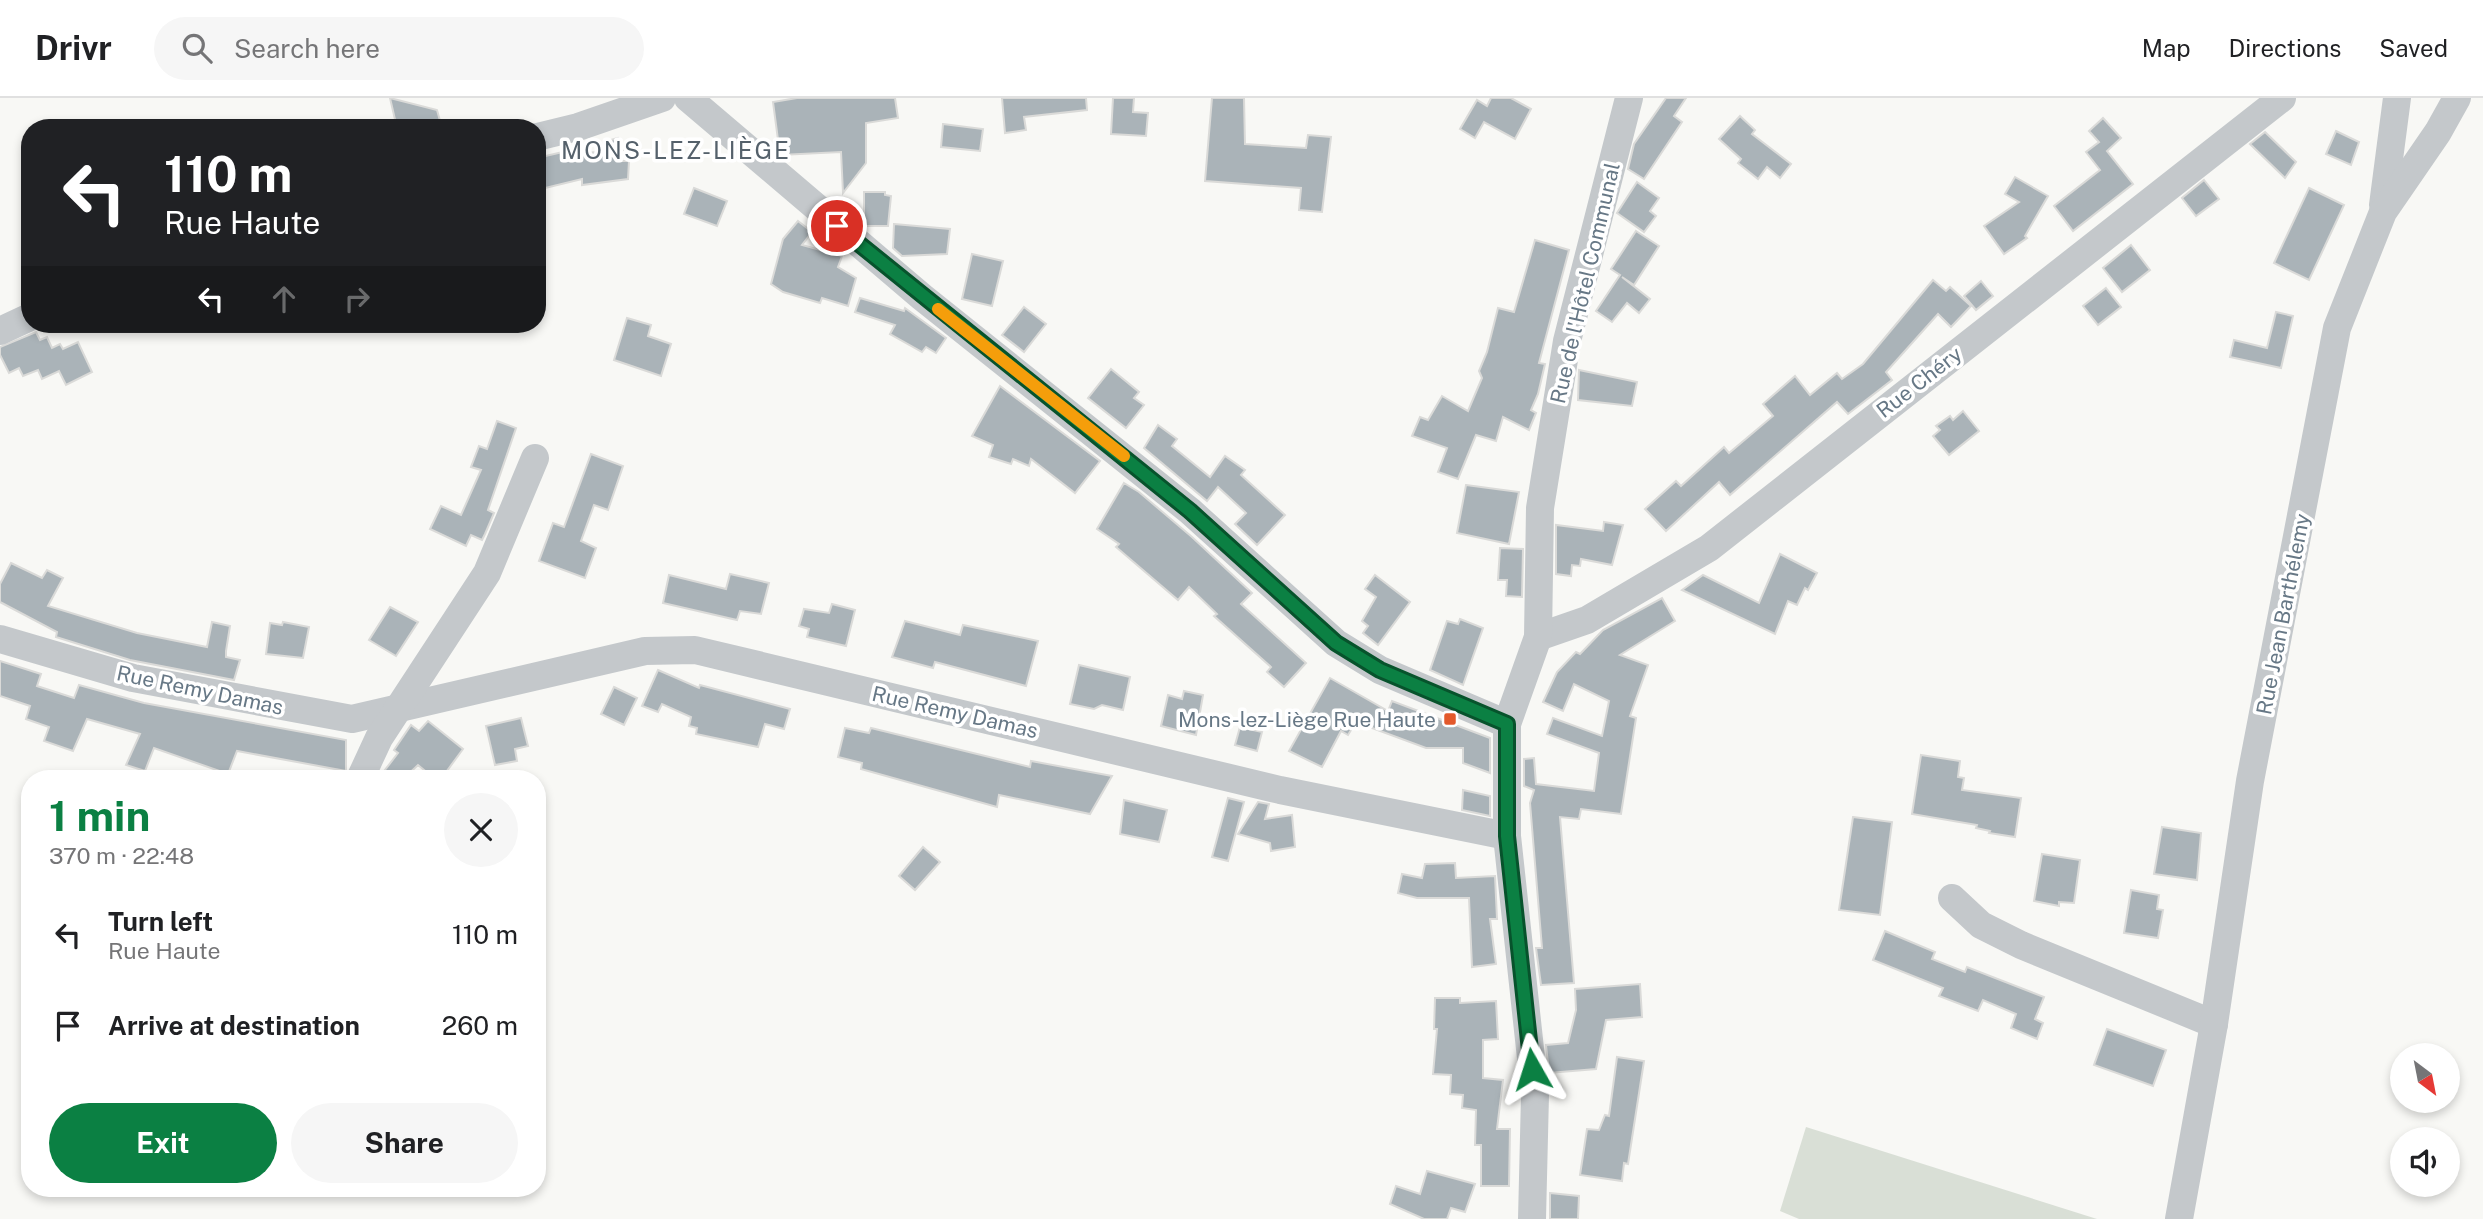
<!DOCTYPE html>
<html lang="en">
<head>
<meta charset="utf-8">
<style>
  :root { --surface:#fff; --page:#f6f6f6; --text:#202124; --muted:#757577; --line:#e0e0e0; --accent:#0b8043 }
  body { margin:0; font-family:"Public Sans",sans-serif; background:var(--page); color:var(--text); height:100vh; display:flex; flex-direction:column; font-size:26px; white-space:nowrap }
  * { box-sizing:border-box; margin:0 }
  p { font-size:23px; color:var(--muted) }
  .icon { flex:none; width:38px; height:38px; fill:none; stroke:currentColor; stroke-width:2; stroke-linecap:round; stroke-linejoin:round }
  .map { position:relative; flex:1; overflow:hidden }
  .panel { position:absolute; left:21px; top:672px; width:525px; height:427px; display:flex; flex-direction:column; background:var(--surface); border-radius:28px; box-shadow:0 4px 10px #0003 }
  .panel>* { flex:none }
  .guide { position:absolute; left:21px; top:21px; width:525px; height:214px; border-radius:28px; box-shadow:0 4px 10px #0003; background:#202124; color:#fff; overflow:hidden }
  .needle { width:46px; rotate:148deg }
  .buttons { position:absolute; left:2390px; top:945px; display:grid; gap:14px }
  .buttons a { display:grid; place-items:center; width:70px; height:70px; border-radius:50%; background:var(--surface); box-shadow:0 4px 10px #0003; font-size:35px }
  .pin { position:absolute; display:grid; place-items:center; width:60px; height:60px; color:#fff; margin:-30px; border:4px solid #fff; border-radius:50%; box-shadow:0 2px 7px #0007 }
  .me { position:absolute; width:77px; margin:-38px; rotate:354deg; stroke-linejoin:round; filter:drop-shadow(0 0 5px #0008) }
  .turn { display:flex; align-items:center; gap:24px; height:147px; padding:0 28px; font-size:32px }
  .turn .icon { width:91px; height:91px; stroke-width:2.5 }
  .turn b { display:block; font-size:49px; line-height:60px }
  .lanes { display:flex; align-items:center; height:66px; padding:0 28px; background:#0003; justify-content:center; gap:35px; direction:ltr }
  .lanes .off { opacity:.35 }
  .round { display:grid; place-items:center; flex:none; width:74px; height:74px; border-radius:37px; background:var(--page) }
  .overview { display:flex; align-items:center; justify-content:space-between; height:119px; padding:0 28px }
  h1 { font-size:42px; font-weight:700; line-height:52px; color:var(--accent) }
  .cta { display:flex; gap:14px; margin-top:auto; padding:14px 28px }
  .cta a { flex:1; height:80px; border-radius:42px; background:var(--accent); color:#fff; font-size:28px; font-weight:700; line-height:80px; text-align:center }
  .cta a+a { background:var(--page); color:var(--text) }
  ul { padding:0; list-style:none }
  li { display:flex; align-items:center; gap:21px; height:91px; padding:0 28px }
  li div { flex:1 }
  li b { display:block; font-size:26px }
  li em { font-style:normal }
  header { display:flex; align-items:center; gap:42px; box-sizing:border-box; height:98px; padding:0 35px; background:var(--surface); border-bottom:2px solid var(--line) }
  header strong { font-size:33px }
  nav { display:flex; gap:38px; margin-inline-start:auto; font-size:24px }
  .search { width:490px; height:63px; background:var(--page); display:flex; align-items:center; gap:18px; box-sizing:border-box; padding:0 24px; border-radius:38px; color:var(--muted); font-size:26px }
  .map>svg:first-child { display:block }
  .green { fill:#d9dfd6 }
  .building { fill:#aab3b8; stroke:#dadad8; stroke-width:2 }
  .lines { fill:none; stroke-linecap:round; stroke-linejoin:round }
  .minor { stroke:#c4c8cb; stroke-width:28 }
  .route-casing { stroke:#07532c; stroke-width:18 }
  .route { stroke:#0b8043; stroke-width:12 }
  .slow { stroke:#f59e0b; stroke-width:12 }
  .poi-dot { fill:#e3592b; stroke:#fff; stroke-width:2.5 }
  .labels { text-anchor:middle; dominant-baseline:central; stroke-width:7; stroke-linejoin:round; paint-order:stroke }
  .street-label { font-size:21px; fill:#677886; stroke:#fff }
  .poi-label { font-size:21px; fill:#677886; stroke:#fff; text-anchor:end }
  .quarter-label { font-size:24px; letter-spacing:2px; fill:#55616b; stroke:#fff }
</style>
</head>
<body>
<header>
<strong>Drivr</strong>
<div class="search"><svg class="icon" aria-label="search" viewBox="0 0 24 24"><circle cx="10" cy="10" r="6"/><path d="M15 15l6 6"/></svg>Search here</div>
<nav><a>Map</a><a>Directions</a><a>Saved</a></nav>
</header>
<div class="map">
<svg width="2483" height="1121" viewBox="0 0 2483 1121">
  <rect width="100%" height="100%" fill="#f8f8f5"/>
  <!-- green -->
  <path class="green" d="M 1806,1029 L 2097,1121 L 1799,1121 L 1780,1113 Z"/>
  <!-- building -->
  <g class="building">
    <path d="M 390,0 L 437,12 L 442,30 L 397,30 Z"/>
    <path d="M 797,0 L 895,0 L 898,20 L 866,25 L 866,65 L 843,95 L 841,54 L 780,57 L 773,4 Z"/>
    <path d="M 1002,0 L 1086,0 L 1087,12 L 1024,19 L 1026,32 L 1005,35 Z"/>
    <path d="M 1113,0 L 1134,0 L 1133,14 L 1148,15 L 1146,38 L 1111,36 Z"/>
    <path d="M 1212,0 L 1244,0 L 1245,46 L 1306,50 L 1308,37 L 1331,39 L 1322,114 L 1299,112 L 1301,90 L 1205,83 Z"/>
    <path d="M 1491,0 L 1511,0 L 1531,11 L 1515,41 L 1484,24 L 1475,40 L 1460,31 L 1477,2 L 1487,8 Z"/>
    <path d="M 1666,0 L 1686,0 L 1674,18 L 1682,24 L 1644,81 L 1628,71 L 1634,46 Z"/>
    <path d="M 1740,18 L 1755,32 L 1752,36 L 1791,66 L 1780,80 L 1767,69 L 1758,81 L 1738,65 L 1741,61 L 1719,41 Z"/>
    <path d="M 2103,20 L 2121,40 L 2107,53 L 2133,86 L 2073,133 L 2054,108 L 2100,72 L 2086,54 L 2099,44 L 2089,33 Z"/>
    <path d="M 943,26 L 983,31 L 980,53 L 941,49 Z"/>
    <path d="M 2336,33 L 2359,44 L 2351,67 L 2326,56 Z"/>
    <path d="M 2265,34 L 2296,64 L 2285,80 L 2250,46 Z"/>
    <path d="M 618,40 L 625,48 L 620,63 L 629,63 L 628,81 L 582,87 L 582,81 L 537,92 L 537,60 L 571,52 L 571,55 L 603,54 L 604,44 Z"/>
    <path d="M 2015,79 L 2048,98 L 2025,138 L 2027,140 L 2004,156 L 1984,128 L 2019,104 L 2005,96 Z"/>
    <path d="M 2204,82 L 2219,101 L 2196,118 L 2182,100 Z"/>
    <path d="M 1637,84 L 1659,100 L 1650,113 L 1656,118 L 1644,134 L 1617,115 Z"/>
    <path d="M 694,90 L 727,103 L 717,128 L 684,116 Z"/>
    <path d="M 2309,90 L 2344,107 L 2309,182 L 2274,165 Z"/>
    <path d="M 864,94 L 885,94 L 885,97 L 891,98 L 888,128 L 864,128 Z"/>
    <path d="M 798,123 L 812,134 L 802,147 L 842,158 L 838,169 L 856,180 L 848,208 L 822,200 L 820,205 L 783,194 L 771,186 L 783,141 Z"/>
    <path d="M 894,126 L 950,131 L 947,156 L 902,158 L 893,150 Z"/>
    <path d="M 1636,133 L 1659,148 L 1634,187 L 1622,179 L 1650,201 L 1639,215 L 1627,205 L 1612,224 L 1596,213 L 1620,177 L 1611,171 Z"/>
    <path d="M 1535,142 L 1569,152 L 1539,265 L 1545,266 L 1538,296 L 1531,312 L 1536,315 L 1529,332 L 1503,319 L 1496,343 L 1476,337 L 1458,381 L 1438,374 L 1447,350 L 1412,338 L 1420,319 L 1428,322 L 1442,298 L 1468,313 L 1482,280 L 1479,273 L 1487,254 L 1498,210 L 1514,214 Z"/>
    <path d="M 2131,147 L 2150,172 L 2122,194 L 2103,170 Z"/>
    <path d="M 972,156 L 1003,163 L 992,208 L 962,201 Z"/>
    <path d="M 1933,182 L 1946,193 L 1950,189 L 1971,208 L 1951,229 L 1938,216 L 1886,274 L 1892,282 L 1848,316 L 1837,304 L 1730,397 L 1719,384 L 1666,433 L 1645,411 L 1676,383 L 1681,388 L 1724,349 L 1729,355 L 1773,318 L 1763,306 L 1795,278 L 1810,297 L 1837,275 L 1842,281 L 1863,266 Z"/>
    <path d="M 1981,183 L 1993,198 L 1976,212 L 1964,198 Z"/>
    <path d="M 2106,190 L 2121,209 L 2098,227 L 2083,208 Z"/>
    <path d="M 860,200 L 904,213 L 905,210 L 946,240 L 936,255 L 926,249 L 922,254 L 890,236 L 895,227 L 855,214 Z"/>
    <path d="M 1024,209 L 1046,226 L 1024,254 L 1002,237 Z"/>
    <path d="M 2276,214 L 2293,218 L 2281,270 L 2230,259 L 2234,242 L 2267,250 Z"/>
    <path d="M 627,220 L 651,227 L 648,238 L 671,246 L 661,278 L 614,262 Z"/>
    <path d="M 36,234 L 40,242 L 47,239 L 52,250 L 60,246 L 63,251 L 78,244 L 92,274 L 66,287 L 59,273 L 42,281 L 38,272 L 23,278 L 19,270 L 9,275 L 0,257 L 0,249 Z"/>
    <path d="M 1111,271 L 1139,294 L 1134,300 L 1144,307 L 1126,330 L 1088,300 Z"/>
    <path d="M 1579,272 L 1637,284 L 1632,308 L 1578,302 Z"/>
    <path d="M 1000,288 L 1100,363 L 1075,395 L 1031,361 L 1029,368 L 1013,361 L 1011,366 L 989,359 L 993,347 L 972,338 Z"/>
    <path d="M 1963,313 L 1979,333 L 1949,357 L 1933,338 L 1940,332 L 1936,328 L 1950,318 L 1953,322 Z"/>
    <path d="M 497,323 L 516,330 L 488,412 L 494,415 L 485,436 L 482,442 L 471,437 L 466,448 L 430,431 L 441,408 L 461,417 L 481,372 L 471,369 L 479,348 L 487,351 Z"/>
    <path d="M 1158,327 L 1177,341 L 1172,348 L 1210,379 L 1225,358 L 1245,372 L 1241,377 L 1285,417 L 1257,447 L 1235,426 L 1246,415 L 1218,389 L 1207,403 L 1144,350 Z"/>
    <path d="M 591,356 L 623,368 L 608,412 L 594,407 L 581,443 L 596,450 L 585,480 L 539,463 L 553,425 L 564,429 Z"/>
    <path d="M 1124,385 L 1139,394 L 1192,439 L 1252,495 L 1241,506 L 1306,565 L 1284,589 L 1267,574 L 1271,569 L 1214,518 L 1217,516 L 1189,489 L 1178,502 L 1116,449 L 1119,446 L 1097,431 Z"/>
    <path d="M 1466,387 L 1519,394 L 1509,446 L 1457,435 Z"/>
    <path d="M 1604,424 L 1623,427 L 1612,467 L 1581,461 L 1580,468 L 1572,467 L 1571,478 L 1556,476 L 1556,427 L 1603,433 Z"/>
    <path d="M 1500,450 L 1523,451 L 1522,499 L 1506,498 L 1507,482 L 1498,482 Z"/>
    <path d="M 1780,456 L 1817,475 L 1808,492 L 1805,490 L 1797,507 L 1788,503 L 1775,536 L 1682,492 L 1703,477 L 1759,505 Z"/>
    <path d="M 11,465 L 42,480 L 47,472 L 63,480 L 48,508 L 137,535 L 207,549 L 212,524 L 230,528 L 226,553 L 226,559 L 240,562 L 234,582 L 130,562 L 56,539 L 57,534 L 0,504 L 0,486 Z"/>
    <path d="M 730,476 L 769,485 L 761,516 L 740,513 L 737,522 L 663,505 L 669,477 L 726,491 Z"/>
    <path d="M 1375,477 L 1410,504 L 1378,547 L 1363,535 L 1368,528 L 1362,523 L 1376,499 L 1365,491 Z"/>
    <path d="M 1662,500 L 1675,523 L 1620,557 L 1648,567 L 1630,618 L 1636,620 L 1621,716 L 1581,711 L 1579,721 L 1560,719 L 1574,885 L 1541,887 L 1536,850 L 1542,850 L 1530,705 L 1534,692 L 1524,688 L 1524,661 L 1534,660 L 1536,686 L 1594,693 L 1599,655 L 1547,636 L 1553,620 L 1602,638 L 1609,603 L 1574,586 L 1563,613 L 1543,604 L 1557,574 L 1576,554 L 1580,556 L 1603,532 Z"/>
    <path d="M 832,506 L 855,512 L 846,548 L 807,539 L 809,531 L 799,528 L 804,511 L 829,515 Z"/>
    <path d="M 390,509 L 418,524 L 396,558 L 369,542 Z"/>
    <path d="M 1460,521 L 1483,530 L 1463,587 L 1430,572 L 1447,523 L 1458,526 Z"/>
    <path d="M 905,523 L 960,537 L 963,527 L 1038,543 L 1026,588 L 935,564 L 933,570 L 892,559 Z"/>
    <path d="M 283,524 L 309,529 L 303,560 L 266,556 L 270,525 L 282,527 Z"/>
    <path d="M 0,563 L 41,576 L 37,588 L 74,600 L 79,587 L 144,605 L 346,642 L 346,673 L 237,653 L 228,676 L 154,650 L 145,673 L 126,667 L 140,636 L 87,621 L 73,653 L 44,643 L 49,629 L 26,621 L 30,608 L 0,598 Z"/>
    <path d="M 1079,567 L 1130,579 L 1123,612 L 1102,607 L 1094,611 L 1070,606 Z"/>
    <path d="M 658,572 L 699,590 L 700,587 L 790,611 L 784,631 L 765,626 L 758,649 L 696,636 L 697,630 L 689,628 L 691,619 L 662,606 L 658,614 L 642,608 Z"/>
    <path d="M 1330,580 L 1388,613 L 1392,603 L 1490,640 L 1490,675 L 1463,665 L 1463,650 L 1426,650 L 1356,624 L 1348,637 L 1341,633 L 1322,669 L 1289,653 Z"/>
    <path d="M 614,589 L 637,600 L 624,627 L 601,616 Z"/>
    <path d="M 1184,593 L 1203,597 L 1196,637 L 1161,628 L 1168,597 L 1182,601 Z"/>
    <path d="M 521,620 L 528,648 L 515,651 L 517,663 L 495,667 L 486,628 Z"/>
    <path d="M 428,623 L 463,651 L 441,681 L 435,681 L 418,667 L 403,681 L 378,681 L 398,655 L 394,652 L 411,627 L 419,633 Z"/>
    <path d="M 1240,629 L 1262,634 L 1257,653 L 1235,647 Z"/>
    <path d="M 845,630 L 869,635 L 871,630 L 1030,669 L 1031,663 L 1112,678 L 1090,716 L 999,697 L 997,709 L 861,671 L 862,665 L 838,659 Z"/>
    <path d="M 1921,657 L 1960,663 L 1958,679 L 1964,680 L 1962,692 L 2021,700 L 2015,739 L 1989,735 L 1990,733 L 1976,730 L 1977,727 L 1912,716 Z"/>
    <path d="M 1463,692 L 1490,698 L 1490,718 L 1462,712 Z"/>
    <path d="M 1228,700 L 1244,704 L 1228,763 L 1212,759 Z"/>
    <path d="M 1124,702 L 1167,712 L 1159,744 L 1120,736 Z"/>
    <path d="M 1258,704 L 1269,706 L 1265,721 L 1292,717 L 1295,749 L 1271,753 L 1270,745 L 1238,736 Z"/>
    <path d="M 1853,719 L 1892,724 L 1880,817 L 1839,812 Z"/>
    <path d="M 2162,729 L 2201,735 L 2197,782 L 2154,776 Z"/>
    <path d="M 923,749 L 940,764 L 915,792 L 899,778 Z"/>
    <path d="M 2042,756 L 2080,762 L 2074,805 L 2059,804 L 2059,808 L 2034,803 Z"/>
    <path d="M 1455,765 L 1456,780 L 1495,778 L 1497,821 L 1490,821 L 1496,866 L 1472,869 L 1469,800 L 1417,800 L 1398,795 L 1402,776 L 1422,780 L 1425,766 Z"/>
    <path d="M 2131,792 L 2159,797 L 2157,811 L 2163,812 L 2158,840 L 2124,835 Z"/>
    <path d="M 1885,833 L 1935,854 L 1932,861 L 1965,874 L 1967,869 L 2044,899 L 2035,921 L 2043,925 L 2037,941 L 2011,930 L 2016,916 L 1983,902 L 1978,913 L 1939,898 L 1943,890 L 1873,862 Z"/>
    <path d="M 1640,886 L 1642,919 L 1606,922 L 1596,971 L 1549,975 L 1546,947 L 1568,945 L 1576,912 L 1575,891 Z"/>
    <path d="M 1435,900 L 1460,900 L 1460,905 L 1496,903 L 1498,941 L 1483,942 L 1483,980 L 1503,982 L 1497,1031 L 1510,1031 L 1509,1088 L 1481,1088 L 1481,1047 L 1475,1047 L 1476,1012 L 1462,1010 L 1463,997 L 1450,996 L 1451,977 L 1433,976 L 1437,931 L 1434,931 Z"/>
    <path d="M 2107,931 L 2166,952 L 2153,988 L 2094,967 Z"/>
    <path d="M 1617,959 L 1644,963 L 1628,1066 L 1624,1065 L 1622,1083 L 1580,1077 L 1587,1031 L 1599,1032 L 1605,1017 L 1609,1018 Z"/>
    <path d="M 1427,1073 L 1475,1086 L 1465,1114 L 1451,1110 L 1447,1121 L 1424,1121 L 1390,1106 L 1396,1088 L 1420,1096 Z"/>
    <path d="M 1550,1095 L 1579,1098 L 1578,1121 L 1550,1121 Z"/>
  </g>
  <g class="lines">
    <!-- minor -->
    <g class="minor">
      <path d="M 688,0 L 922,199 L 1190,413 L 1336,545 L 1380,572 L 1507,626"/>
      <path d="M 537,39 L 578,29 L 662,0"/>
      <path d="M 2383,107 L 2397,0"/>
      <path d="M 0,233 L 30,219"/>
      <path d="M 1538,539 L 1587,522 L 1709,450 L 2282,0"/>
      <path d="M 0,541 L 133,580 L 352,621 L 645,553 L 695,552 L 1280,692 L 1507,738"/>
      <path d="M 360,681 L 379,640 L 487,475 L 535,360"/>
      <path d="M 1952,800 L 1981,827 L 2021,847 L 2214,926"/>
      <path d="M 1532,1121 L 1535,997 L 1507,738 L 1507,626 L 1538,539 L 1540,410 L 1567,243 L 1629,0"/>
      <path d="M 2179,1121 L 2214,926 L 2250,683 L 2337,230 L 2383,114 L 2438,34 L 2457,0"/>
    </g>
  </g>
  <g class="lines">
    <!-- route casing -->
    <g class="route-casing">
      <path id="route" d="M 837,128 L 1190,413 L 1336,545 L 1380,572 L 1507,626 L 1507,738 L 1532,971"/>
    </g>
    <!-- route -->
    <use href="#route" class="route"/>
    <!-- slow -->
    <path class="slow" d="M 938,211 L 1124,358"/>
  </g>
  <!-- markers -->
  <rect class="poi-dot" x="1443" y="614" width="14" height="14" rx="3.5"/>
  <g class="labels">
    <!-- street labels -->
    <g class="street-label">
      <text transform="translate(1585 185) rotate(-77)">Rue de l'Hôtel Communal</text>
      <text transform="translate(1919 284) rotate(-38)">Rue Chéry</text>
      <text transform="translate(2283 516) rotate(-79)">Rue Jean Barthélemy</text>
      <text transform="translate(200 592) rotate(12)">Rue Remy Damas</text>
      <text transform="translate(955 614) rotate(13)">Rue Remy Damas</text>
    </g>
    <!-- poi labels -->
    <g class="poi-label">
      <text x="1436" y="621">Mons-lez-Liège Rue Haute</text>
    </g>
    <!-- quarter labels -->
    <g class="quarter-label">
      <text x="676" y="52">MONS-LEZ-LIÈGE</text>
    </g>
  </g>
</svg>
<div class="buttons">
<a><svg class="needle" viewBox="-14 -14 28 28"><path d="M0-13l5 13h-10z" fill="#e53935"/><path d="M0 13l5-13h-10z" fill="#757577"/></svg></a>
<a><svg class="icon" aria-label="sound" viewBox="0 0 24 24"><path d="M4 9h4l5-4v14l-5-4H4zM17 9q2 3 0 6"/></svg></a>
</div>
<div class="pin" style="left:837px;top:128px;background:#d93025"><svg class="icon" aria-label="arrive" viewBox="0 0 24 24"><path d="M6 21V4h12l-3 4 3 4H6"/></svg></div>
<svg class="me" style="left:1532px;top:971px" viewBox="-20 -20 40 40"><path d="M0-17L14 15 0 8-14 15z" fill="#0b8043" stroke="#fff" stroke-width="4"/></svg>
<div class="guide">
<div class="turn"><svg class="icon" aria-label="left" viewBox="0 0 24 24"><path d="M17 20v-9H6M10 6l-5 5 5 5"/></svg><div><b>110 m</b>Rue Haute</div></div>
<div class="lanes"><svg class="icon" aria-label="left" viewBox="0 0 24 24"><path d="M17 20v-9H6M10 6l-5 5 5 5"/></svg><svg class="icon off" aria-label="ahead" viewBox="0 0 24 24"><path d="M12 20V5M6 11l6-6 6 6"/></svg><svg class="icon off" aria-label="right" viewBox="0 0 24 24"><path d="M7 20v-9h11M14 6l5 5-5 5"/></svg></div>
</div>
<section class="panel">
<div class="overview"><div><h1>1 min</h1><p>370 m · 22:48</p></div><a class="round"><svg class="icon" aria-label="close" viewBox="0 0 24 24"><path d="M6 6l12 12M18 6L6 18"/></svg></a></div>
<ul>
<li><svg class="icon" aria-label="left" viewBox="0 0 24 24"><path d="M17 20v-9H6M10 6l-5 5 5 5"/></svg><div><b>Turn left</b><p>Rue Haute</p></div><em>110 m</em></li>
<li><svg class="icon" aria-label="arrive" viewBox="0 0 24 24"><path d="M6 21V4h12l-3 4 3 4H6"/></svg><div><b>Arrive at destination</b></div><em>260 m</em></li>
</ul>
<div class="cta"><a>Exit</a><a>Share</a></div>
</section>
</div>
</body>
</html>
